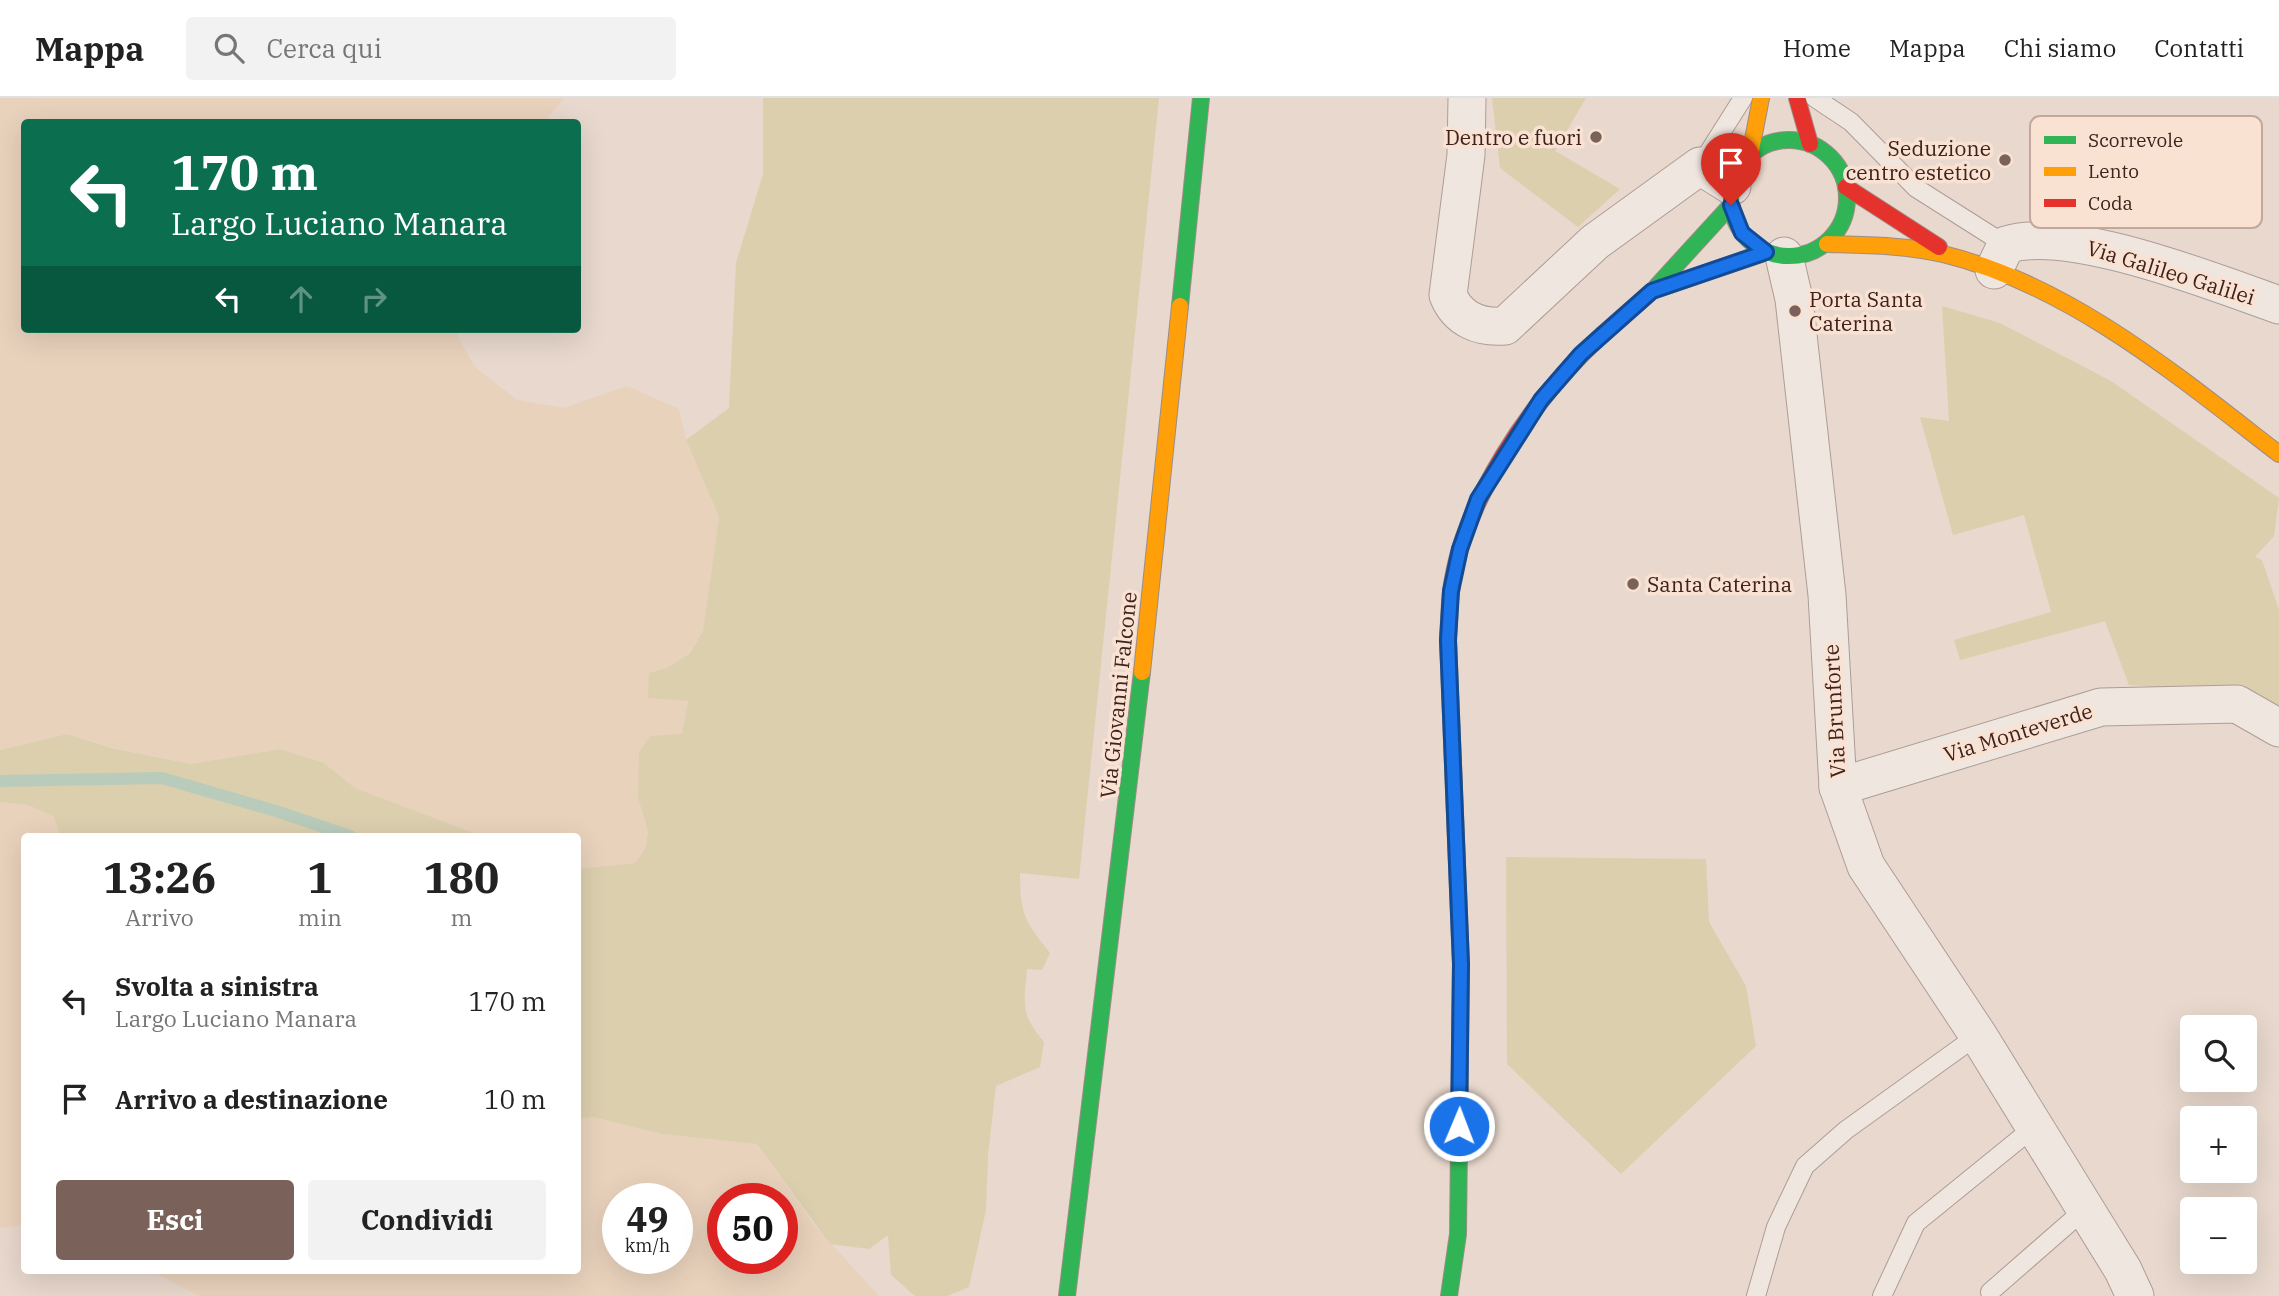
<!DOCTYPE html>
<html lang="it">
<head>
<meta charset="utf-8">
<style>
  :root { --surface:#fff; --page:#f2f2f2; --text:#222; --muted:#767676; --line:#e0e0e0; --accent:#7a625a }
  body { margin:0; font-family:"IBM Plex Serif",serif; background:var(--page); color:var(--text); height:100vh; display:flex; flex-direction:column; font-size:26px; white-space:nowrap }
  * { box-sizing:border-box; margin:0 }
  p { font-size:23px; color:var(--muted) }
  .icon { flex:none; width:38px; height:38px; fill:none; stroke:currentColor; stroke-width:2; stroke-linecap:round; stroke-linejoin:round }
  .map { position:relative; flex:1; overflow:hidden }
  .details { position:absolute; left:21px; top:735px; width:560px; height:441px; display:flex; flex-direction:column; background:var(--surface); border-radius:7px; box-shadow:0 7px 28px #0002 }
  .details>* { flex:none }
  .hud { position:absolute; left:21px; top:21px; width:560px; height:214px; border-radius:7px; box-shadow:0 7px 28px #0002; background:#0b6e4f; color:#fff; overflow:hidden }
  .controls { position:absolute; left:2180px; top:917px; display:grid; gap:14px }
  .controls a { display:grid; place-items:center; width:77px; height:77px; border-radius:7px; background:var(--surface); box-shadow:0 7px 28px #0002; font-size:35px }
  .speed { position:absolute; left:602px; top:1085px; display:flex; gap:14px; font-size:35px; font-weight:700; text-align:center }
  .speed>* { display:grid; place-content:center; width:91px; height:91px; border-radius:50%; background:var(--surface); box-shadow:0 7px 28px #0002; line-height:1 }
  .speed small { font-size:18px; font-weight:400 }
  .speed .limit { border:10px solid #d22; background:#fff; color:#111 }
  .pin { position:absolute; display:grid; place-items:center; width:60px; height:60px; color:#fff; margin:-72px -30px; border-radius:50% 50% 50% 0; rotate:-45deg; box-shadow:0 0 7px #0007 }
  .pin .icon { rotate:45deg }
  .me { position:absolute; width:77px; margin:-38px; rotate:1deg; stroke-linejoin:round; filter:drop-shadow(0 0 5px #0008) }
  .turn { display:flex; align-items:center; gap:24px; height:147px; padding:0 35px; font-size:32px }
  .turn .icon { width:91px; height:91px; stroke-width:2.5 }
  .turn b { display:block; font-size:49px; line-height:60px }
  .lanes { display:flex; align-items:center; height:66px; padding:0 35px; background:#0003; justify-content:center; gap:35px; direction:ltr }
  .lanes .off { opacity:.35 }
  .eta { display:flex; justify-content:space-evenly; align-items:center; height:119px; text-align:center }
  .eta b { font-size:42px; font-weight:700; line-height:49px }
  .cta { display:flex; gap:14px; margin-top:auto; padding:14px 35px }
  .cta a { flex:1; height:80px; border-radius:7px; background:var(--accent); color:#fff; font-size:28px; font-weight:700; line-height:80px; text-align:center }
  .cta a+a { background:var(--page); color:var(--text) }
  ul { padding:0; list-style:none }
  li { display:flex; align-items:center; gap:21px; height:98px; padding:0 35px }
  li div { flex:1 }
  li b { display:block; font-size:26px }
  li em { font-style:normal }
  header { display:flex; align-items:center; gap:42px; box-sizing:border-box; height:98px; padding:0 35px; background:var(--surface); border-bottom:2px solid var(--line) }
  header strong { font-size:33px }
  nav { display:flex; gap:38px; margin-inline-start:auto; font-size:24px }
  .search { width:490px; height:63px; background:var(--page); display:flex; align-items:center; gap:18px; box-sizing:border-box; padding:0 24px; border-radius:7px; color:var(--muted); font-size:26px }
  .map>svg:first-child { display:block }
  .farmland { fill:#e9d2bc; fill-rule:evenodd }
  .green { fill:#dccfae }
  .lines { fill:none; stroke-linecap:round; stroke-linejoin:round }
  .stream { stroke:#b9cbba; stroke-width:12 }
  .lane-casing { stroke:#ad9d96; stroke-width:20 }
  .street-casing { stroke:#ad9d96; stroke-width:39 }
  .fast-casing { stroke:#9d8d86; stroke-width:18 }
  .slow-casing { stroke:#9d8d86; stroke-width:18 }
  .jam-casing { stroke:#9d8d86; stroke-width:18 }
  .lane { stroke:#f0e6e0; stroke-width:18 }
  .street { stroke:#f0e6e0; stroke-width:37 }
  .fast { stroke:#30b455; stroke-width:16 }
  .slow { stroke:#ff9f0a; stroke-width:16 }
  .jam { stroke:#e5322d; stroke-width:16 }
  .route-casing { stroke:#114b97; stroke-width:18 }
  .route { stroke:#1a73e8; stroke-width:12 }
  .poi-dot { fill:#7a625a; stroke:#fae2d3; stroke-width:2.5 }
  .labels { text-anchor:middle; dominant-baseline:central; stroke-width:7; stroke-linejoin:round; paint-order:stroke }
  .poi-label { font-size:21px; fill:#3e221c; stroke:#fae2d3; text-anchor:end }
  .street-label { font-size:21px; fill:#3e221c; stroke:#fae2d3 }
  .key { fill:#fae2d3; stroke:#c2a89c; stroke-width:2 }
  .key-label { font-size:19px; fill:#3e221c }
</style>
</head>
<body>
<header>
<strong>Mappa</strong>
<div class="search"><svg class="icon" aria-label="search" viewBox="0 0 24 24"><circle cx="10" cy="10" r="6"/><path d="M15 15l6 6"/></svg>Cerca qui</div>
<nav><a>Home</a><a>Mappa</a><a>Chi siamo</a><a>Contatti</a></nav>
</header>
<div class="map">
<svg width="2279" height="1198" viewBox="0 0 2279 1198">
  <rect width="100%" height="100%" fill="#e8d8cd"/>
  <!-- farmland -->
  <g class="farmland">
    <path d="M 0,0 L 564,0 L 545,24 L 24,24 L 24,231 L 458,231 L 458,239 L 475,269 L 517,302 L 564,310 L 627,288 L 679,311 L 686,342 L 719,419 L 703,533 L 690,554 L 667,570 L 688,603 L 682,637 L 650,638 L 638,699 L 648,733 L 646,749 L 635,765 L 578,771 L 578,738 L 482,738 L 355,690 L 324,665 L 280,651 L 191,666 L 111,650 L 67,636 L 0,652 Z"/>
    <path d="M 0,704 L 28,707 L 54,719 L 60,738 L 24,738 L 24,1123 L 17,1128 L 0,1130 Z"/>
    <path d="M 592,1019 L 662,1036 L 757,1046 L 816,1129 L 879,1198 L 199,1198 L 151,1173 L 578,1172 L 578,1021 ZM 618,1101 L 677,1101 L 677,1160 L 618,1160 ZM 723,1101 L 782,1101 L 782,1160 L 723,1160 Z"/>
  </g>
  <!-- green -->
  <g class="green">
    <path d="M 763,0 L 1159,0 L 1079,781 L 1020,775 C 1020,817 1025,823 1050,855 L 1042,872 L 1027,871 C 1024,907 1020,915 1044,944 L 1040,969 L 996,988 L 988,1057 L 986,1112 L 969,1189 L 947,1198 L 915,1198 L 891,1177 L 888,1137 L 869,1151 L 830,1146 L 757,1046 L 662,1036 L 593,1019 L 578,1021 L 578,771 L 635,765 L 646,749 L 648,733 L 638,700 L 639,655 L 650,638 L 682,636 L 688,603 L 648,600 L 649,575 L 667,570 L 690,555 L 703,533 L 719,419 L 686,342 L 729,310 L 736,165 L 763,76 Z"/>
    <path d="M 1492,0 L 1586,0 L 1555,53 L 1620,91 L 1578,129 L 1500,70 Z"/>
    <path d="M 1942,208 L 2000,225 L 2111,283 L 2279,400 L 2274,438 L 2255,459 L 2262,462 L 2279,512 L 2279,610 L 2244,595 L 2129,587 L 2105,523 L 1960,562 L 1954,542 L 2051,514 L 2024,417 L 1953,437 L 1920,319 L 1949,323 Z"/>
    <path d="M 67,636 L 111,650 L 191,666 L 280,651 L 324,665 L 355,690 L 482,738 L 60,738 L 54,719 L 28,707 L 0,704 L 0,652 Z"/>
    <path d="M 1506,759 L 1706,761 L 1709,824 L 1746,888 L 1756,948 L 1621,1076 L 1507,966 Z"/>
  </g>
  <g class="lines">
    <!-- stream -->
    <path class="stream" d="M 0,683 L 162,680 L 276,713 L 350,738"/>
    <!-- lane casing -->
    <g class="lane-casing">
      <g id="lane">
        <path d="M 1815,0 L 1851,24 L 1916,90 L 2006,147"/>
        <path d="M 1700,68 L 1743,0"/>
        <path d="M 1990,1194 L 2084,1112"/>
        <path d="M 1756,1198 L 1776,1129 L 1805,1068 L 1846,1032 L 1978,937"/>
        <path d="M 1882,1198 L 1916,1125 L 2033,1030"/>
      </g>
    </g>
    <!-- street casing -->
    <g class="street-casing">
      <g id="street">
        <path d="M 1467,0 L 1466,57 L 1448,197 C 1458,222 1480,230 1505,228 L 1595,144 L 1700,68 L 1732,88"/>
        <path d="M 1784,158 L 1794,201 L 1827,497 L 1838,689 L 1866,768 L 1978,937 L 2123,1172 L 2135,1198"/>
        <path d="M 1994,172 L 2006,147 C 2069,126 2216,185 2279,207"/>
        <path d="M 1838,689 L 2101,609 L 2237,606 L 2279,630"/>
      </g>
    </g>
    <!-- fast casing -->
    <g class="fast-casing">
      <g id="fast">
        <circle cx="1789" cy="100" r="58"/>
        <path d="M 1656,189 L 1731,107"/>
        <path d="M 1180,208 L 1201,0"/>
        <path d="M 1603,236 L 1652,193 L 1767,154"/>
        <path d="M 1067,1198 L 1142,574"/>
        <path d="M 1449,1198 L 1458,1136 L 1461,866 L 1448,542 L 1450,505"/>
      </g>
    </g>
    <!-- slow casing -->
    <g class="slow-casing">
      <g id="slow">
        <path d="M 1750,57 L 1761,0"/>
        <path d="M 1827,146 C 1866,147 1905,147 1943,156 C 2070,187 2178,278 2279,356"/>
        <path d="M 1142,574 L 1180,208"/>
      </g>
    </g>
    <!-- jam casing -->
    <g class="jam-casing">
      <g id="jam">
        <path d="M 1797,0 L 1810,46"/>
        <path d="M 1846,89 L 1939,149"/>
        <path d="M 1450,505 C 1456,410 1534,298 1603,236"/>
      </g>
    </g>
    <!-- lane -->
    <use href="#lane" class="lane"/>
    <!-- street -->
    <use href="#street" class="street"/>
    <!-- fast -->
    <use href="#fast" class="fast"/>
    <!-- slow -->
    <use href="#slow" class="slow"/>
    <!-- jam -->
    <use href="#jam" class="jam"/>
  </g>
  <g class="lines">
    <!-- route casing -->
    <g class="route-casing">
      <path id="route" d="M 1459,1028 L 1461,866 L 1448,542 L 1451,493 L 1460,451 L 1478,401 L 1541,302 L 1581,256 L 1652,193 L 1766,154 L 1742,135 L 1731,107"/>
    </g>
    <!-- route -->
    <use href="#route" class="route"/>
  </g>
  <!-- markers -->
  <g class="poi-dot">
    <circle cx="1596" cy="39" r="7"/>
    <circle cx="2005" cy="62" r="7"/>
    <circle cx="1795" cy="213" r="7"/>
    <circle cx="1633" cy="486" r="7"/>
  </g>
  <g class="labels">
    <!-- poi labels -->
    <g class="poi-label">
      <text x="1582" y="39">Dentro e fuori</text>
      <text x="1991" y="50">Seduzione<tspan x="1991" dy="24">centro estetico</tspan></text>
      <text x="1809" y="201" text-anchor="start">Porta Santa<tspan x="1809" dy="24">Caterina</tspan></text>
      <text x="1647" y="486" text-anchor="start">Santa Caterina</text>
    </g>
    <!-- street labels -->
    <g class="street-label">
      <text transform="translate(2171 174) rotate(17)">Via Galileo Galilei</text>
      <text transform="translate(1118 597) rotate(-84)">Via Giovanni Falcone</text>
      <text transform="translate(1834 613) rotate(-93)">Via Brunforte</text>
      <text transform="translate(2018 634) rotate(-17)">Via Monteverde</text>
    </g>
  </g>
  <!-- legend -->
  <rect x="2030" y="18" width="232" height="112" rx="10" class="key"/>
  <rect x="2044" y="38" width="32" height="8" fill="#30b455"/>
  <rect x="2044" y="69" width="32" height="9" fill="#ff9f0a"/>
  <rect x="2044" y="101" width="32" height="8" fill="#e5322d"/>
  <g class="key-label">
    <text x="2088" y="49">Scorrevole</text>
    <text x="2088" y="80">Lento</text>
    <text x="2088" y="112">Coda</text>
  </g>
</svg>
<div class="controls">
<a><svg class="icon" aria-label="search" viewBox="0 0 24 24"><circle cx="10" cy="10" r="6"/><path d="M15 15l6 6"/></svg></a>
<a>+</a>
<a>−</a>
</div>
<div class="speed"><div>49<small>km/h</small></div><div class="limit">50</div></div>
<div class="pin" style="left:1731px;top:107px;background:#d93025"><svg class="icon" aria-label="arrive" viewBox="0 0 24 24"><path d="M6 21V4h12l-3 4 3 4H6"/></svg></div>
<svg class="me" style="left:1459px;top:1028px" viewBox="-20 -20 40 40"><circle r="17" fill="#1a73e8" stroke="#fff" stroke-width="3"/><path d="M0-11L8 9 0 5-8 9z" fill="#fff"/></svg>
<div class="hud">
<div class="turn"><svg class="icon" aria-label="left" viewBox="0 0 24 24"><path d="M17 20v-9H6M10 6l-5 5 5 5"/></svg><div><b>170 m</b>Largo Luciano Manara</div></div>
<div class="lanes"><svg class="icon" aria-label="left" viewBox="0 0 24 24"><path d="M17 20v-9H6M10 6l-5 5 5 5"/></svg><svg class="icon off" aria-label="ahead" viewBox="0 0 24 24"><path d="M12 20V5M6 11l6-6 6 6"/></svg><svg class="icon off" aria-label="right" viewBox="0 0 24 24"><path d="M7 20v-9h11M14 6l5 5-5 5"/></svg></div>
</div>
<section class="details">
<div class="eta">
<div><b>13:26</b><p>Arrivo</p></div>
<div><b>1</b><p>min</p></div>
<div><b>180</b><p>m</p></div>
</div>
<ul>
<li><svg class="icon" aria-label="left" viewBox="0 0 24 24"><path d="M17 20v-9H6M10 6l-5 5 5 5"/></svg><div><b>Svolta a sinistra</b><p>Largo Luciano Manara</p></div><em>170 m</em></li>
<li><svg class="icon" aria-label="arrive" viewBox="0 0 24 24"><path d="M6 21V4h12l-3 4 3 4H6"/></svg><div><b>Arrivo a destinazione</b></div><em>10 m</em></li>
</ul>
<div class="cta"><a>Esci</a><a>Condividi</a></div>
</section>
</div>
</body>
</html>
